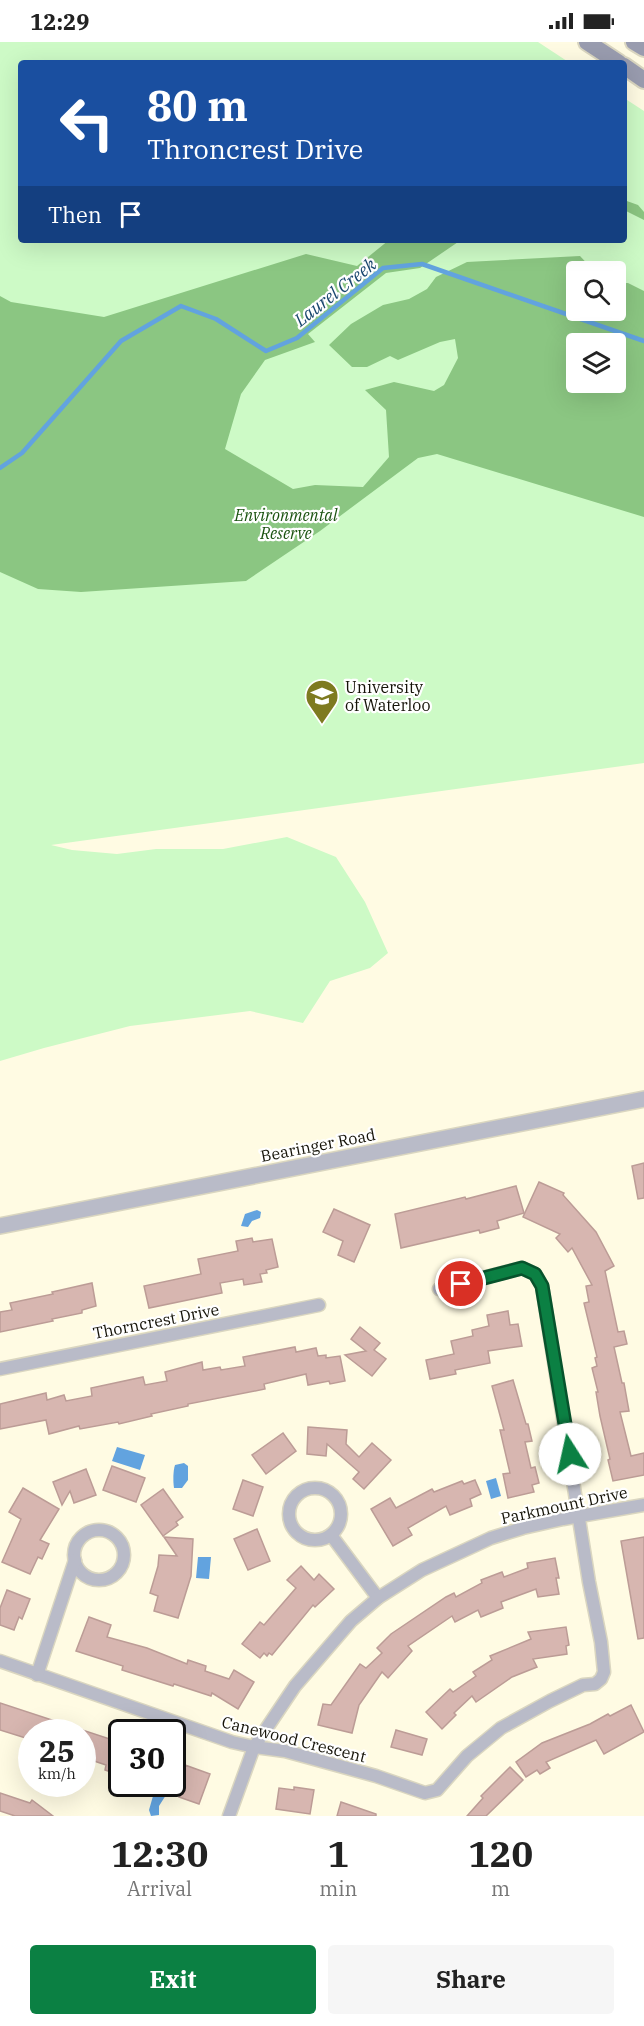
<!DOCTYPE html>
<html lang="en">
<head>
<meta charset="utf-8">
<style>
  :root { --surface:#fff; --page:#f6f6f6; --text:#222; --muted:#767676; --accent:#0b8043 }
  body { margin:0; font-family:"IBM Plex Serif",serif; background:var(--page); color:var(--text); height:100vh; display:flex; flex-direction:column; font-size:22px; white-space:nowrap }
  * { box-sizing:border-box; margin:0 }
  p { font-size:20px; color:var(--muted) }
  .icon { flex:none; width:33px; height:33px; fill:none; stroke:currentColor; stroke-width:2; stroke-linecap:round; stroke-linejoin:round }
  .map { position:relative; height:1774px; overflow:hidden }
  .details { display:flex; flex-direction:column; background:var(--surface); flex:1 }
  .details>* { flex:none }
  .banner { position:absolute; left:18px; top:18px; width:609px; height:183px; border-radius:6px; box-shadow:0 6px 24px #0002; background:#1a4fa0; color:#fff; overflow:hidden }
  .controls { position:absolute; left:566px; top:219px; display:grid; gap:12px }
  .controls a { display:grid; place-items:center; width:60px; height:60px; border-radius:6px; background:var(--surface); box-shadow:0 6px 24px #0002; font-size:30px }
  .speed { position:absolute; left:18px; top:1677px; display:flex; gap:12px; font-size:30px; font-weight:700; text-align:center }
  .speed>* { display:grid; place-content:center; width:78px; height:78px; border-radius:50%; background:var(--surface); box-shadow:0 6px 24px #0002; line-height:1 }
  .speed small { font-size:15px; font-weight:400 }
  .speed .limit { border:3px solid #111; border-radius:9px; background:#fff; color:#111 }
  .pin { position:absolute; display:grid; place-items:center; width:51px; height:51px; color:#fff; margin:-26px; border:3px solid #fff; border-radius:50%; box-shadow:0 2px 6px #0007 }
  .me { position:absolute; width:66px; margin:-33px; rotate:350deg; stroke-linejoin:round; filter:drop-shadow(0 0 4px #0008) }
  .turn { display:flex; align-items:center; gap:21px; height:126px; padding:0 30px; font-size:27px }
  .turn .icon { width:78px; height:78px; stroke-width:2.5 }
  .turn b { display:block; font-size:42px; line-height:51px }
  .then { display:flex; align-items:center; height:57px; padding:0 30px; background:#0003; gap:12px; font-size:22px }
  .eta { display:flex; justify-content:space-evenly; align-items:center; height:102px; text-align:center }
  .eta b { font-size:36px; font-weight:700; line-height:42px }
  .cta { display:flex; gap:12px; margin-top:auto; padding:12px 30px }
  .cta a { flex:1; height:69px; border-radius:6px; background:var(--accent); color:#fff; font-size:24px; font-weight:700; line-height:69px; text-align:center }
  .cta a+a { background:var(--page); color:var(--text) }
  .status { display:flex; justify-content:space-between; align-items:center; height:42px; padding:0 30px; background:var(--surface); direction:ltr }
  .status svg { height:16px; fill:currentColor }
  .map>svg:first-child { display:block }
  .green { fill:#cdfac6; fill-rule:evenodd }
  .forest { fill:#8bc682; fill-rule:evenodd }
  .water { fill:#62a3df }
  .lines { fill:none; stroke-linecap:round; stroke-linejoin:round }
  .stream { stroke:#62a3df; stroke-width:4.5 }
  .building { fill:#d7b6b0; stroke:#bc9c96; stroke-width:1.5 }
  .minor-casing { stroke:#dad6c0; stroke-width:15 }
  .tertiary-casing { stroke:#dad6c0; stroke-width:18 }
  .secondary-casing { stroke:#dad6c0; stroke-width:20 }
  .minor { stroke:#b9bbc8; stroke-width:12 }
  .tertiary { stroke:#b9bbc8; stroke-width:15 }
  .secondary { stroke:#999caf; stroke-width:16 }
  .route-casing { stroke:#07532c; stroke-width:15 }
  .route { stroke:#0b8043; stroke-width:10 }
  .labels { text-anchor:middle; dominant-baseline:central; stroke-width:4.5; stroke-linejoin:round; paint-order:stroke }
  .park-label { font-size:16px; font-style:italic; fill:#19520f; stroke:#fff }
  .poi-label { font-size:16px; fill:#151308; stroke:#fff; text-anchor:start }
  .street-label { font-size:16px; fill:#151308; stroke:#fff }
  .water-label { font-size:18px; font-style:italic; fill:#18466e; stroke:#fff }
</style>
</head>
<body>
<div class="status"><b>12:29</b><svg viewBox="0 0 49 12"><path d="M0 12V9h3v3zM5 12V6h3v6zM10 12V3h3v9zM15 12V0h3v12zM26 1h20v11H26zM47 4h2v5h-2z"/></svg></div>
<div class="map">
<svg width="644" height="1774" viewBox="0 0 644 1774">
  <rect width="100%" height="100%" fill="#fffbe3"/>
  <!-- green -->
  <path class="green" d="M 0,0 L 538,0 L 570,21 L 21,21 L 21,198 L 624,198 L 624,56 L 644,69 L 644,721 L 51,803 L 72,808 L 117,812 L 156,807 L 223,807 L 287,795 L 336,815 L 365,860 L 388,911 L 370,926 L 330,939 L 303,981 L 250,969 L 130,984 L 44,1006 L 0,1019 ZM 576,230 L 615,230 L 615,268 L 576,268 ZM 576,302 L 615,302 L 615,340 L 576,340 Z"/>
  <!-- forest -->
  <g class="forest">
    <path d="M 624,158 L 638,163 L 644,170 L 644,178 L 624,168 Z"/>
    <path d="M 389,198 L 461,198 L 420,226 L 386,231 L 308,292 L 315,300 L 265,318 L 241,352 L 225,407 L 293,447 L 315,443 L 363,445 L 389,415 L 386,368 L 365,348 L 394,340 L 434,349 L 444,343 L 458,316 L 455,297 L 440,300 L 398,318 L 390,314 L 367,325 L 352,325 L 329,303 L 351,282 L 383,263 L 409,257 L 427,247 L 436,235 L 467,220 L 580,214 L 594,229 L 576,230 L 576,268 L 615,268 L 615,241 L 628,241 L 644,249 L 644,475 L 437,412 L 418,416 L 320,489 L 246,539 L 81,550 L 38,547 L 0,530 L 0,254 L 11,260 L 104,275 L 306,212 L 357,224 ZM 576,302 L 615,302 L 615,340 L 576,340 Z"/>
  </g>
  <!-- water -->
  <g class="water">
    <path d="M 257,1168 L 261,1170 L 260,1176 L 252,1179 L 248,1185 L 241,1184 L 245,1172 Z"/>
    <path d="M 117,1405 L 145,1413 L 140,1428 L 112,1419 Z"/>
    <path d="M 184,1421 L 188,1424 L 188,1438 L 182,1446 L 174,1446 C 173,1440 173,1429 175,1423 Z"/>
    <path d="M 496,1436 L 501,1454 L 491,1457 L 486,1439 Z"/>
    <path d="M 198,1515 L 211,1515 L 209,1537 L 196,1536 Z"/>
    <path d="M 159,1752 L 166,1753 L 159,1764 L 159,1773 L 151,1774 L 149,1768 L 153,1754 Z"/>
  </g>
  <g class="lines">
    <!-- stream -->
    <path class="stream" d="M 0,426 L 22,411 L 121,299 L 181,264 L 216,277 L 266,309 L 297,296 L 383,226 L 422,222 L 644,299"/>
  </g>
  <!-- building -->
  <g class="building">
    <path d="M 644,1121 L 644,1156 L 638,1157 L 632,1124 Z"/>
    <path d="M 539,1140 L 564,1151 L 563,1153 L 596,1190 L 614,1224 L 605,1229 L 618,1290 L 624,1289 L 627,1302 L 614,1305 L 622,1341 L 624,1341 L 629,1369 L 620,1370 L 631,1414 L 644,1411 L 644,1433 L 613,1439 L 608,1418 L 610,1417 L 600,1374 L 596,1350 L 598,1350 L 592,1326 L 597,1324 L 595,1316 L 597,1315 L 584,1261 L 589,1260 L 586,1244 L 592,1243 L 572,1206 L 568,1210 L 556,1196 L 560,1192 L 523,1175 Z"/>
    <path d="M 516,1144 L 524,1171 L 497,1179 L 499,1186 L 480,1191 L 479,1188 L 401,1206 L 395,1172 L 465,1155 L 466,1157 Z"/>
    <path d="M 334,1167 L 370,1183 L 354,1220 L 338,1213 L 343,1199 L 323,1190 Z"/>
    <path d="M 252,1196 L 253,1200 L 272,1197 L 278,1225 L 266,1228 L 267,1231 L 260,1232 L 262,1240 L 244,1243 L 243,1237 L 220,1241 L 222,1251 L 149,1266 L 144,1244 L 201,1232 L 198,1217 L 238,1209 L 236,1199 Z"/>
    <path d="M 92,1241 L 96,1264 L 82,1268 L 82,1271 L 52,1277 L 53,1279 L 0,1290 L 0,1270 L 12,1268 L 10,1261 L 53,1252 L 52,1250 Z"/>
    <path d="M 508,1269 L 510,1283 L 518,1282 L 522,1304 L 488,1309 L 490,1321 L 455,1328 L 456,1332 L 430,1337 L 426,1318 L 454,1312 L 451,1299 L 473,1294 L 472,1288 L 489,1284 L 487,1273 Z"/>
    <path d="M 360,1285 L 380,1301 L 374,1308 L 386,1317 L 372,1334 L 345,1313 L 366,1309 L 351,1297 Z"/>
    <path d="M 295,1305 L 296,1310 L 316,1306 L 318,1314 L 326,1313 L 326,1316 L 340,1314 L 345,1339 L 330,1342 L 329,1339 L 308,1343 L 306,1332 L 264,1342 L 265,1347 L 188,1362 L 188,1364 L 151,1372 L 152,1374 L 119,1382 L 118,1380 L 80,1387 L 79,1384 L 49,1392 L 46,1378 L 0,1387 L 0,1362 L 46,1351 L 47,1358 L 64,1353 L 66,1359 L 92,1354 L 91,1346 L 143,1335 L 145,1343 L 167,1339 L 165,1330 L 202,1320 L 203,1328 L 220,1325 L 221,1328 L 245,1324 L 243,1315 Z"/>
    <path d="M 513,1338 L 526,1382 L 528,1382 L 532,1399 L 525,1400 L 531,1426 L 535,1425 L 539,1441 L 532,1443 L 534,1450 L 508,1456 L 503,1432 L 510,1431 L 500,1388 L 504,1388 L 492,1344 Z"/>
    <path d="M 308,1385 L 347,1388 L 346,1402 L 359,1415 L 372,1401 L 391,1418 L 364,1447 L 353,1437 L 359,1430 L 327,1402 L 326,1414 L 307,1412 Z"/>
    <path d="M 283,1391 L 296,1409 L 266,1432 L 252,1413 Z"/>
    <path d="M 112,1424 L 145,1436 L 136,1460 L 103,1448 Z"/>
    <path d="M 86,1427 L 96,1453 L 74,1461 L 70,1449 L 62,1463 L 53,1440 Z"/>
    <path d="M 243,1438 L 263,1445 L 253,1474 L 233,1467 Z"/>
    <path d="M 475,1438 L 481,1452 L 470,1457 L 472,1464 L 450,1473 L 446,1464 L 408,1486 L 412,1493 L 393,1504 L 371,1467 L 390,1456 L 396,1466 L 432,1447 L 434,1450 L 462,1439 L 464,1442 Z"/>
    <path d="M 23,1446 L 59,1467 L 40,1498 L 49,1502 L 42,1517 L 38,1515 L 30,1532 L 2,1520 L 21,1477 L 9,1470 Z"/>
    <path d="M 163,1447 L 183,1475 L 176,1480 L 178,1483 L 163,1494 L 141,1463 Z"/>
    <path d="M 257,1487 L 270,1519 L 248,1528 L 234,1497 Z"/>
    <path d="M 164,1495 L 193,1497 L 191,1534 L 178,1576 L 154,1569 L 158,1554 L 150,1551 L 158,1524 L 159,1513 L 177,1514 Z"/>
    <path d="M 644,1495 L 644,1596 L 638,1597 L 621,1499 Z"/>
    <path d="M 555,1516 L 559,1536 L 556,1536 L 559,1552 L 538,1555 L 536,1547 L 501,1560 L 503,1566 L 481,1575 L 478,1568 L 455,1580 L 452,1574 L 408,1604 L 412,1609 L 388,1636 L 382,1630 L 359,1663 L 352,1691 L 318,1683 L 323,1662 L 331,1663 L 360,1622 L 366,1626 L 382,1611 L 377,1606 L 391,1592 L 446,1555 L 454,1551 L 456,1555 L 482,1541 L 481,1538 L 502,1530 L 504,1535 L 528,1526 L 527,1521 Z"/>
    <path d="M 301,1524 L 314,1538 L 319,1532 L 334,1547 L 315,1565 L 313,1563 L 272,1613 L 269,1611 L 267,1614 L 264,1611 L 260,1616 L 242,1602 L 260,1580 L 264,1583 L 296,1546 L 287,1538 Z"/>
    <path d="M 7,1548 L 30,1557 L 22,1577 L 19,1575 L 14,1588 L 0,1583 L 0,1566 Z"/>
    <path d="M 89,1575 L 111,1583 L 107,1595 L 147,1606 L 187,1622 L 188,1618 L 206,1624 L 205,1629 L 229,1637 L 234,1628 L 254,1640 L 238,1667 L 212,1651 L 211,1654 L 174,1642 L 173,1644 L 122,1628 L 123,1624 L 76,1609 Z"/>
    <path d="M 566,1585 L 569,1603 L 566,1604 L 567,1612 L 533,1617 L 537,1625 L 512,1635 L 476,1660 L 472,1654 L 454,1671 L 456,1673 L 442,1687 L 426,1670 L 450,1647 L 453,1650 L 476,1634 L 473,1630 L 492,1618 L 490,1614 L 531,1597 L 528,1590 Z"/>
    <path d="M 0,1661 L 122,1701 L 122,1734 L 105,1728 L 106,1723 L 82,1715 L 82,1690 L 32,1690 L 32,1698 L 0,1688 Z"/>
    <path d="M 631,1663 L 644,1690 L 604,1712 L 596,1698 L 546,1720 L 550,1726 L 540,1732 L 537,1728 L 526,1735 L 516,1720 L 542,1701 L 590,1682 L 608,1672 L 610,1674 Z"/>
    <path d="M 396,1688 L 427,1697 L 422,1713 L 391,1705 Z"/>
    <path d="M 185,1723 L 210,1732 L 199,1762 L 179,1755 L 180,1752 L 172,1750 L 172,1726 L 183,1729 Z"/>
    <path d="M 510,1725 L 523,1738 L 486,1774 L 467,1774 L 483,1756 L 481,1754 Z"/>
    <path d="M 294,1745 L 314,1748 L 310,1772 L 276,1767 L 279,1746 L 294,1748 Z"/>
    <path d="M 0,1751 L 30,1761 L 32,1758 L 53,1774 L 15,1774 L 0,1769 Z"/>
    <path d="M 341,1760 L 376,1772 L 376,1774 L 337,1774 Z"/>
  </g>
  <g class="lines">
    <!-- minor casing -->
    <g class="minor-casing">
      <g id="minor">
        <path d="M 0,1327 L 319,1263"/>
        <circle cx="315" cy="1472" r="26"/>
        <circle cx="99" cy="1513" r="25"/>
        <path d="M 331,1493 L 378,1556"/>
        <path d="M 0,1619 L 232,1700 L 254,1705 L 285,1709 L 376,1734 L 425,1751 L 437,1748 L 467,1714 L 501,1686 L 550,1659 L 583,1643 L 595,1642 L 601,1637 L 604,1630 L 601,1600 L 589,1540 L 542,1244 L 535,1232 L 522,1226 L 439,1247"/>
        <path d="M 37,1633 L 75,1518"/>
        <path d="M 229,1774 L 254,1705 L 295,1644 L 351,1579 L 378,1556 L 422,1528 L 491,1496 L 523,1486 L 563,1477 L 644,1463"/>
      </g>
    </g>
    <!-- tertiary casing -->
    <g class="tertiary-casing">
      <path id="tertiary" d="M 0,1184 L 644,1057"/>
    </g>
    <!-- secondary casing -->
    <g class="secondary-casing">
      <g id="secondary">
        <path d="M 587,0 L 619,21"/>
        <path d="M 634,0 L 644,6"/>
        <path d="M 624,24 L 644,38"/>
      </g>
    </g>
    <!-- minor -->
    <use href="#minor" class="minor"/>
    <!-- tertiary -->
    <use href="#tertiary" class="tertiary"/>
    <!-- secondary -->
    <use href="#secondary" class="secondary"/>
  </g>
  <g class="lines">
    <!-- route casing -->
    <g class="route-casing">
      <path id="route" d="M 461,1242 L 522,1226 L 535,1232 L 542,1244 L 570,1412"/>
    </g>
    <!-- route -->
    <use href="#route" class="route"/>
  </g>
  <!-- icons -->
  <defs>
    <g id="university-pin" transform="scale(1.725)"><path d="M0 17L-7.5 6A9.5 9.5 0 1 1 7.5 6Z" fill="#7e7a20" stroke="#fff"/><path d="M0-5L7-2L0 1L-7-2ZM-4 1L0 2.5L4 1V4Q0 6-4 4Z" fill="#fff"/></g>
  </defs>
  <g fill-rule="evenodd">
    <use href="#university-pin" x="322" y="654"/>
  </g>
  <g class="labels">
    <!-- park labels -->
    <g class="park-label">
      <text x="286" y="473">Environmental<tspan x="286" dy="18">Reserve</tspan></text>
    </g>
    <!-- poi labels -->
    <g class="poi-label">
      <text x="345" y="645">University<tspan x="345" dy="18">of Waterloo</tspan></text>
    </g>
    <!-- street labels -->
    <g class="street-label">
      <text transform="translate(318 1103) rotate(-11)">Bearinger Road</text>
      <text transform="translate(156 1279) rotate(-11)">Thorncrest Drive</text>
      <text transform="translate(564 1463) rotate(-12)">Parkmount Drive</text>
      <text transform="translate(294 1697) rotate(14)">Canewood Crescent</text>
    </g>
    <!-- water labels -->
    <g class="water-label">
      <text transform="translate(335 250) rotate(-38)">Laurel Creek</text>
    </g>
  </g>
</svg>
<div class="controls">
<a><svg class="icon" aria-label="search" viewBox="0 0 24 24"><circle cx="10" cy="10" r="6"/><path d="M15 15l6 6"/></svg></a>
<a><svg class="icon" aria-label="layers" viewBox="0 0 24 24"><path d="M12 4l9 5-9 5-9-5zM3 14l9 5 9-5"/></svg></a>
</div>
<div class="speed"><div>25<small>km/h</small></div><div class="limit">30</div></div>
<div class="pin" style="left:461px;top:1242px;background:#d93025"><svg class="icon" aria-label="arrive" viewBox="0 0 24 24"><path d="M6 21V4h12l-3 4 3 4H6"/></svg></div>
<svg class="me" style="left:570px;top:1412px" viewBox="-20 -20 40 40"><circle r="19" fill="#fff"/><path d="M0-13L10 11 0 6-10 11z" fill="#0b8043"/></svg>
<div class="banner">
<div class="turn"><svg class="icon" aria-label="left" viewBox="0 0 24 24"><path d="M17 20v-9H6M10 6l-5 5 5 5"/></svg><div><b>80 m</b>Throncrest Drive</div></div>
<div class="then">Then<svg class="icon" aria-label="arrive" viewBox="0 0 24 24"><path d="M6 21V4h12l-3 4 3 4H6"/></svg></div>
</div>
</div>
<section class="details">
<div class="eta">
<div><b>12:30</b><p>Arrival</p></div>
<div><b>1</b><p>min</p></div>
<div><b>120</b><p>m</p></div>
</div>
<div class="cta"><a>Exit</a><a>Share</a></div>
</section>
</body>
</html>
